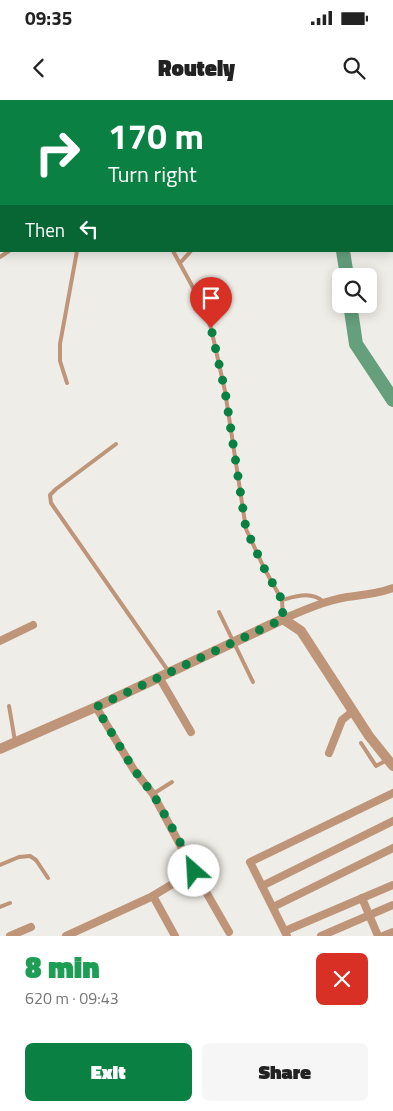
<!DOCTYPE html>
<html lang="en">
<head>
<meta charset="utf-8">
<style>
  :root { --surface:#fff; --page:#f6f6f6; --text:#222; --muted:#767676; --accent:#0b8043 }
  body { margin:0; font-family:"Titillium Web",sans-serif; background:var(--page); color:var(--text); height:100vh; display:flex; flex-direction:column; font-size:19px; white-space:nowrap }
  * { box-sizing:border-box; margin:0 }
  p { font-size:16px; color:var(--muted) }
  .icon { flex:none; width:28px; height:28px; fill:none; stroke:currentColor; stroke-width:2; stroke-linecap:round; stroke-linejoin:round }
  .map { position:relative; height:836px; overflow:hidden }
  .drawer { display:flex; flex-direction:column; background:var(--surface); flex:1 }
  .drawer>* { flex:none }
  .banner { position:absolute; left:0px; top:0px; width:394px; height:152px; box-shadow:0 2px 12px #0003; background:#0b8043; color:#fff; overflow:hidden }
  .fabs { position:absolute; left:332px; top:168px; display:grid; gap:10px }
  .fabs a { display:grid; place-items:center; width:45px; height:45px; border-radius:8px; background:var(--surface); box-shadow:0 2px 12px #0003; font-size:25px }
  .pin { position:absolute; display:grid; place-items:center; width:42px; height:42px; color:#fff; margin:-51px -21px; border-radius:50% 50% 50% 0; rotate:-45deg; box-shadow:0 0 5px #0007 }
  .pin .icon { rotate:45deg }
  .me { position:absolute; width:55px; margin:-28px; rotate:334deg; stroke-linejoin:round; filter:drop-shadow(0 0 4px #0008) }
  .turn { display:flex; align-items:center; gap:18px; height:105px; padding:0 25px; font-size:22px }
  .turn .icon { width:65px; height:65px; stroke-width:2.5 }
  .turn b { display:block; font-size:35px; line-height:42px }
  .then { display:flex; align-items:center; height:48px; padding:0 25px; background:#0003; gap:10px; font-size:19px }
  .round { display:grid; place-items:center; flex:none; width:52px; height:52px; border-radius:8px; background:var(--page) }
  .overview { display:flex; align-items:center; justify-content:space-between; height:85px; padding:0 25px }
  h1 { font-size:30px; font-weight:800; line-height:38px; color:#1e9e55 }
  .cta { display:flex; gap:10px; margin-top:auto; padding:10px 25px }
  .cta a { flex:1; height:58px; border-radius:8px; background:var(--accent); color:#fff; font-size:20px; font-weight:800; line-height:58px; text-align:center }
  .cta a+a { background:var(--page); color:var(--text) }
  .status { display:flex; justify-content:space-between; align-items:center; height:35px; padding:0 25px; background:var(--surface); direction:ltr }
  .status svg { height:14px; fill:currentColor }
  header { display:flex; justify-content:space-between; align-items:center; height:65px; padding:0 25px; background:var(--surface); font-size:22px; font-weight:800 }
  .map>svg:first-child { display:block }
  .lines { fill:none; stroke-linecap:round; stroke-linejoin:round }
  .river { stroke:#659f7c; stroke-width:14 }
  .service { stroke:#be9579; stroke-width:4 }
  .minor { stroke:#be9579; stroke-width:8 }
  .tertiary { stroke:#be9579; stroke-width:10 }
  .route { stroke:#0b8043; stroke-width:9; stroke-dasharray:0 16.2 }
</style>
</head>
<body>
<div class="status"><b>09:35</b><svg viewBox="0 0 49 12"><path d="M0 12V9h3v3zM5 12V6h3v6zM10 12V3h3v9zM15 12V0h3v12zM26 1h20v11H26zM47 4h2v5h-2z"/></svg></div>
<header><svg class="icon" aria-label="back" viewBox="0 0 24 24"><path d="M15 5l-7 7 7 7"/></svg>Routely<svg class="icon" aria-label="search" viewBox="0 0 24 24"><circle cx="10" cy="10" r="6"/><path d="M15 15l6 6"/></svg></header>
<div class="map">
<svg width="393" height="836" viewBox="0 0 393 836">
  <rect width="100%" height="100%" fill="#efede7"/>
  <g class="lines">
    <!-- river -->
    <g class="river">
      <path d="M 237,0 L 238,1"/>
      <path d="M 343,151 L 347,176"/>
      <path d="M 350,204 L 356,244 L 393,300"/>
    </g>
    <!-- service -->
    <g class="service">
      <path d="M 143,0 L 147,1"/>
      <path d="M 173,151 L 202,204 L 211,228 L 225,291 L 246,429 L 264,468 L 282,500 L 283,518"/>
      <path d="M 0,157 L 9,151"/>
      <path d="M 180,163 L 191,151"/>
      <path d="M 67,283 L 60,261 L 60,244 L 77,151"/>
      <path d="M 116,344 L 56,389 L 50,395 L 51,403 L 169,572"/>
      <path d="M 282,500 C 297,496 311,491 324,502"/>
      <path d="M 219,512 L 253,582"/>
      <path d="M 9,606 L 15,641"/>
      <path d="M 361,643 L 376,666 L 387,660"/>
      <path d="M 153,694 L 172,682"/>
      <path d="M 0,765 L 19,757 L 30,756 L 36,760 L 48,778"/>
      <path d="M 0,807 L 10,803"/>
    </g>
    <!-- minor -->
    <g class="minor">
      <path d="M 388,0 L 389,1"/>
      <path d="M 392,8 L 393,9"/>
      <path d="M 283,519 C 304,510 324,501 347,497 C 363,495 377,494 393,488"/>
      <path d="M 0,541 L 33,525"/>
      <path d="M 159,577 L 191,632"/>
      <path d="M 329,653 L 342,620 L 353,611"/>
      <path d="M 194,771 L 229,832"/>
      <path d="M 262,786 L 393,721"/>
      <path d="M 153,796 L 175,836"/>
      <path d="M 362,798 L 378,836"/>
      <path d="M 273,807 L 393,748"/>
      <path d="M 285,831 L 393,785"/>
      <path d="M 10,836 L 31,827"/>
      <path d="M 66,836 L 151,797 L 194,771 L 153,694 L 134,670 L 96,607"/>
      <path d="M 287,836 L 250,762 L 393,693"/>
      <path d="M 321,836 L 393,805"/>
      <path d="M 383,836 L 393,832"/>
    </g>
    <!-- tertiary -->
    <path class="tertiary" d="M 0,649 L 96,607 L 283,519 L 301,531 L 369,636 L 393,666"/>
  </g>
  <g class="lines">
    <!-- route -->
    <path class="route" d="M 194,771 L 194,767 L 153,694 L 134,670 L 96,607 L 283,519 L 282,500 L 264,468 L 246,429 L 225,291 L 211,228"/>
  </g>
</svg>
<div class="fabs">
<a><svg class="icon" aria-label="search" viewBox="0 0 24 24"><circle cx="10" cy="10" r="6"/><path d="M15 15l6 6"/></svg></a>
</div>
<div class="pin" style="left:211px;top:228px;background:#d93025"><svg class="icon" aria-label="arrive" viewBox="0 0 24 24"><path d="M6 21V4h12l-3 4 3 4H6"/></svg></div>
<svg class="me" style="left:194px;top:771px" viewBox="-20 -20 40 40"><circle r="19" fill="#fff"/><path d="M0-13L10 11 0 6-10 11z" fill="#0b8043"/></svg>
<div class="banner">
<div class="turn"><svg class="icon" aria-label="right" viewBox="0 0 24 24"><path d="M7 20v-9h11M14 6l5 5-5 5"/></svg><div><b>170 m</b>Turn right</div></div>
<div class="then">Then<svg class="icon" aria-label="left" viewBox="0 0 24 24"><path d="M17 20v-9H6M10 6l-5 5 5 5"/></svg></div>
</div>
</div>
<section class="drawer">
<div class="overview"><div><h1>8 min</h1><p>620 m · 09:43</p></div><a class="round" style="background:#d93025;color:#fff"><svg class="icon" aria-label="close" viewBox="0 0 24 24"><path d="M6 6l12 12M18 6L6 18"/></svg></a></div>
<div class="cta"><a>Exit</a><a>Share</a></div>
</section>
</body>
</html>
